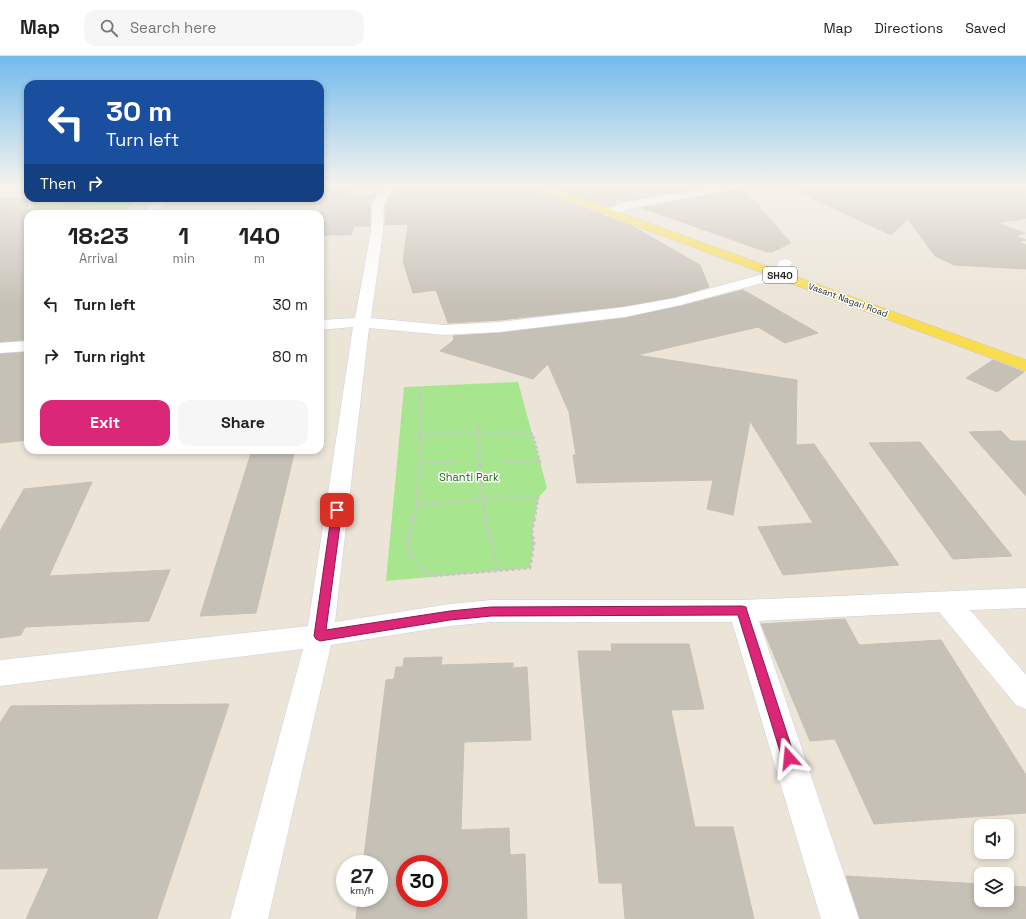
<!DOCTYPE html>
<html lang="en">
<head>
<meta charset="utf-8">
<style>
  :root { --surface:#fff; --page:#f6f6f6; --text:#222; --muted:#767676; --line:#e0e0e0; --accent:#db2777 }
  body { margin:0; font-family:"Space Grotesk",sans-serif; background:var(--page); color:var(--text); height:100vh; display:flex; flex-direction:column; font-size:15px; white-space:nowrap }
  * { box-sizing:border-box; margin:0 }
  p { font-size:13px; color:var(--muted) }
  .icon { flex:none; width:22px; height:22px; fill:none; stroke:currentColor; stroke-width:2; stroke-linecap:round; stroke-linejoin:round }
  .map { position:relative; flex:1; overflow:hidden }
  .panel { position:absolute; left:24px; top:154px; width:300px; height:244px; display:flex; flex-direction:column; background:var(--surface); border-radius:12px; box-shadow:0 2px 6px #0003 }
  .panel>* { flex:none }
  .top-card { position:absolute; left:24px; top:24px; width:300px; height:122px; border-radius:12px; box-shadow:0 2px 6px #0003; background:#1a4fa0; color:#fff; overflow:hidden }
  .fabs { position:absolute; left:974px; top:763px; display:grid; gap:8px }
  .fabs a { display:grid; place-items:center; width:40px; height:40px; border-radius:8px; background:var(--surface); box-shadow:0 2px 6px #0003; font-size:20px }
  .speed { position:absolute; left:336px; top:799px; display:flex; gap:8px; font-size:20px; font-weight:700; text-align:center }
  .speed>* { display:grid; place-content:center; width:52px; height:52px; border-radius:50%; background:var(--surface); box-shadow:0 2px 6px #0003; line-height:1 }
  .speed small { font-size:10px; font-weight:400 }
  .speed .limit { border:6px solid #d22; background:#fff; color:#111 }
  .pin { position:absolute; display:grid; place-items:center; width:34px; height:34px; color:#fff; margin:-17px; border-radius:8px; box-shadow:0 2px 6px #0006 }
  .me { position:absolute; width:44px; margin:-22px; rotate:342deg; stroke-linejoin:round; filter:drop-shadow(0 0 3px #0008) }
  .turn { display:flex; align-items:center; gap:14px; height:84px; padding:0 16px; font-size:18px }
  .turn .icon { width:52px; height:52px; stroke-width:2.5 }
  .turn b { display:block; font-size:28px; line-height:34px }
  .then { display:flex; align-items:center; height:38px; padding:0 16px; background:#0003; gap:8px; font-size:15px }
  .eta { display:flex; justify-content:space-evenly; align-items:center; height:68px; text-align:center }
  .eta b { font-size:24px; font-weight:700; line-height:28px }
  .button { display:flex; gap:8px; margin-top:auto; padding:8px 16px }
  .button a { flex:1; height:46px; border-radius:12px; background:var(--accent); color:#fff; font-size:16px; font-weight:700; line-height:46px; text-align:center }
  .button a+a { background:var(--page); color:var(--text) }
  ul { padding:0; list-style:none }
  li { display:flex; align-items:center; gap:12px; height:52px; padding:0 16px }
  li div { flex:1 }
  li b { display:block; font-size:15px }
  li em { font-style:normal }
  header { display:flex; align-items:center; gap:24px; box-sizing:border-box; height:56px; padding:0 20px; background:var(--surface); border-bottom:1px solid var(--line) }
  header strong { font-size:19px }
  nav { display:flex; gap:22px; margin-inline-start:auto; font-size:14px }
  .search { width:280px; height:36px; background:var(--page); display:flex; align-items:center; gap:10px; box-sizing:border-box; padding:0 14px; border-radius:12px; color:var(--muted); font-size:15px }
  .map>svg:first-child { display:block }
  .green { fill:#a7e68f }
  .building { fill:#c6c1b7; stroke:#c6c0b1; fill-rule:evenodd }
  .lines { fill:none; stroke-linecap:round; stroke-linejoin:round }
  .minor-casing { stroke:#cdcfe2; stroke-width:1 }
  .major-casing { stroke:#c7c7c7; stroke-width:1 }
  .path-far1 { stroke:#c7c7c7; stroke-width:2.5; stroke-dasharray:3 2; stroke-linecap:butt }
  .path { stroke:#c7c7c7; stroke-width:3; stroke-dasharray:3.5 2.5; stroke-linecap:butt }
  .minor { fill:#fff; fill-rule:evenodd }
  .major { fill:#f9dd4f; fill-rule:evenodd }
  .route { fill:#db2777; stroke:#8e194d }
  .labels { text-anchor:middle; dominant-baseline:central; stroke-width:3; stroke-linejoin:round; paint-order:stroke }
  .far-street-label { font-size:9px; fill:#272727; stroke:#fff }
  .shield { fill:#fff; stroke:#686868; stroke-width:1 }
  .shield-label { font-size:10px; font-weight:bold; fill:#272727 }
  .park-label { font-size:11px; fill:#206715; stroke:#fff }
</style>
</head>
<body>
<header>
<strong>Map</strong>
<div class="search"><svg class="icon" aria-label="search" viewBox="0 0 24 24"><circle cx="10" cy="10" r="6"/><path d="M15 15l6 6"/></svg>Search here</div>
<nav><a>Map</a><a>Directions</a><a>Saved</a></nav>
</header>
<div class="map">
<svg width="1026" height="863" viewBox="0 0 1026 863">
  <rect width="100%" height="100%" fill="#ebe4d7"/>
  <!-- green -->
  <g class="green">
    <path d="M 133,142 L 132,148 L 124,156 L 82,158 L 28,158 L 16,168 L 33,150 L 90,147 L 95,143 Z"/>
    <path d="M 518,326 L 547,432 L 538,442 L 532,476 L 534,487 L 530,512 L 386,525 L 404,331 Z"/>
  </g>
  <!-- building -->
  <g class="building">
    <path d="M 320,129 L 352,129 L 350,140 L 376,139 L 370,148 L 370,170 L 354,170 L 351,179 L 320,179 Z"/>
    <path d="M 410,129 L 528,129 L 530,132 L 632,170 L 700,209 L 709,231 L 675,241 L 625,250 L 500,264 L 448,267 L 436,234 L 413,237 L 403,205 L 408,168 L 385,169 L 385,148 L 390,139 L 394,139 L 395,135 L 409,132 Z"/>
    <path d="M 547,129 L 718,129 L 623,145 L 617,143 L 614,149 L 609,151 Z"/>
    <path d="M 784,129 L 1026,129 L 1026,162 L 998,167 L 1025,177 L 1015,180 L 1026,184 L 1018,186 L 1026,189 L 1026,213 L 954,209 L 935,200 L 908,163 L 891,179 Z"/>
    <path d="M 743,132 L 791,187 L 772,196 L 767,196 L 642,152 Z"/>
    <path d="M 0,142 L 28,142 L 28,284 L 0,286 Z"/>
    <path d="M 743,234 L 818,277 L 785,287 L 758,271 L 637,299 L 797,324 L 796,389 L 814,388 L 899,509 L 783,519 L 758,471 L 813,467 L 750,365 L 733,459 L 707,453 L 713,424 L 577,427 L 573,399 L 576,399 L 569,356 L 548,308 L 533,323 L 440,295 L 454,284 L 453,280 L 500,277 L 625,262 L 681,250 Z"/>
    <path d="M 28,296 L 28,384 L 0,387 L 0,298 Z"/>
    <path d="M 993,304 L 1024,316 L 997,336 L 966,322 Z"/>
    <path d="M 1001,375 L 1011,385 L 1026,385 L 1026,440 L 969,376 Z"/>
    <path d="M 920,386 L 1012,500 L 953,503 L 869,387 Z"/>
    <path d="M 252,394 L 295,394 L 256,557 L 200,560 Z"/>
    <path d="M 92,426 L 49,520 L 170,514 L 149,565 L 25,571 L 21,579 L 0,582 L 0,475 L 24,433 Z"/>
    <path d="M 845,563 L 859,589 L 941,584 L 1026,719 L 1026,757 L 874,768 L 835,683 L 810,685 L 761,568 Z"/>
    <path d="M 611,588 L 689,588 L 704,653 L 671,654 L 695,771 L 733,771 L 754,863 L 625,863 L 622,827 L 599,827 L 578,595 L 612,595 Z"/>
    <path d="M 442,601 L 441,609 L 513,607 L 513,612 L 527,611 L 531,684 L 464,686 L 461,774 L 509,772 L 510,799 L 525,798 L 527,863 L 356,863 L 358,842 L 379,842 L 379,808 L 363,808 L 386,624 L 394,623 L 396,611 L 403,611 L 404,602 ZM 405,808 L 439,808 L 439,842 L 405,842 Z"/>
    <path d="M 229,648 L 157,863 L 26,863 L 49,812 L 0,813 L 0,667 L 11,650 Z"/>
    <path d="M 846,820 L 981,828 L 981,844 L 1007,844 L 1007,830 L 1026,831 L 1026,863 L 860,863 Z"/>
  </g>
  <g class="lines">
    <!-- minor casing -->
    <g class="minor-casing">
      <g id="minor">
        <path d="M 28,129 L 28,135 L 0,137 L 0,131 Z"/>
        <path d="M 389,129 L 405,129 L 403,131 L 391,135 L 384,148 L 383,176 L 371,262 L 444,269 L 500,266 L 625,251 L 675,242 L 774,215 L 780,204 L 785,203 L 790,204 L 792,207 L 784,221 L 681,249 L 625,261 L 500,276 L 444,279 L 369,272 L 335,566 L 450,548 L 491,544 L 742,544 L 1026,532 L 1026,552 L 970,554 L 1026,619 L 1026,653 L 1016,649 L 939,556 L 759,565 L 859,863 L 821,863 L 732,566 L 491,566 L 450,570 L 331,589 L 268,863 L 230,863 L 303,593 L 0,630 L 0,604 L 308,570 L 353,271 L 320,274 L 320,264 L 355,262 L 371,176 L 372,148 L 383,131 Z"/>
        <path d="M 725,129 L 747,129 L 741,132 L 627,153 L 614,160 L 606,160 L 604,157 L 606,154 L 624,146 Z"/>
        <path d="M 155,142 L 167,142 L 155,158 L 143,158 Z"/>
        <path d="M 28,285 L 28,295 L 0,297 L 0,287 Z"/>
      </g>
    </g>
    <!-- major casing -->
    <g class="major-casing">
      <path id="major" d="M 529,129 L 544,129 L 1026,304 L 1026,315 L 531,131 Z"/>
    </g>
    <!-- path-far1 -->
    <g class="path-far1">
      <path d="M 478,368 L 480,421 L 485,461"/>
      <path d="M 420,379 L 533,378 L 540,406 L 504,406"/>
      <path d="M 420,407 L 457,407"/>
      <path d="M 417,449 L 420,407 L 420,330"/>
      <path d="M 417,449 L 484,443 L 538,442 L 535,461"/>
      <path d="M 414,461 L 417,449"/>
    </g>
    <!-- path -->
    <g class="path">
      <path d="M 414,460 C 406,493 402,497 431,520 L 530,512 L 534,487 L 532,476 L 535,460"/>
      <path d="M 485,460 L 498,515"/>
    </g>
    <!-- minor -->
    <use href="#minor" class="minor"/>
    <!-- major -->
    <use href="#major" class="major"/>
  </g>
  <!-- sky -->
  <linearGradient id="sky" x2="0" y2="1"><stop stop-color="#72baed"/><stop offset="0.52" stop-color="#f6f3ed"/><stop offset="1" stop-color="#f6f3ed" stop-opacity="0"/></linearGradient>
  <rect width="1026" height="249" fill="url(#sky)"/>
  <!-- route -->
  <path class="route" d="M 337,451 L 342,454 L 326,574 L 450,555 L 491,551 L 742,550 L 746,551 L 747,555 L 795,702 L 793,706 L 789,708 L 784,706 L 782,702 L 738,559 L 491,560 L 450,564 L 320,585 L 316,583 L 314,580 L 332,454 Z"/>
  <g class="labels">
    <!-- far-street labels -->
    <g class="far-street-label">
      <text transform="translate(848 244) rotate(20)">Vasant Nagari Road</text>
    </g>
    <!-- shield labels -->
    <rect class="shield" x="763" y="211" width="34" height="16" rx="3"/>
    <g class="shield-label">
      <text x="780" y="219">SH40</text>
    </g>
    <!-- park labels -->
    <g class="park-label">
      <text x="469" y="421">Shanti Park</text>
    </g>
  </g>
</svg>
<div class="fabs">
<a><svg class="icon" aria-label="sound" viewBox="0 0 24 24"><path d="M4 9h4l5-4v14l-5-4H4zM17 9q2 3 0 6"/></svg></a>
<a><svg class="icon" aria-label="layers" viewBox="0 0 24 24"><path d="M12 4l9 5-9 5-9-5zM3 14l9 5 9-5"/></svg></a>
</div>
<div class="speed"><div>27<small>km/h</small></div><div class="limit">30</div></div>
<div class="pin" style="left:337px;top:454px;background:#d93025"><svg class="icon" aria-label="arrive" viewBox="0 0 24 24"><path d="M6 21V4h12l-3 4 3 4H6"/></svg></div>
<svg class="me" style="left:789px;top:702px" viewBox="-20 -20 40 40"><path d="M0-17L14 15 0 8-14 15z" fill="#db2777" stroke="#fff" stroke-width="4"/></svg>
<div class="top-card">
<div class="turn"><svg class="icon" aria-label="left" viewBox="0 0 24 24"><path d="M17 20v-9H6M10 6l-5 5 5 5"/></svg><div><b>30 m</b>Turn left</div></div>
<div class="then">Then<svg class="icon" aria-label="right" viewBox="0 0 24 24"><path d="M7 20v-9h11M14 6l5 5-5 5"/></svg></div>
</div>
<section class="panel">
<div class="eta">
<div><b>18:23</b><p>Arrival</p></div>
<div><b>1</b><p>min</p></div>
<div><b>140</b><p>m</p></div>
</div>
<ul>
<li><svg class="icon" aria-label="left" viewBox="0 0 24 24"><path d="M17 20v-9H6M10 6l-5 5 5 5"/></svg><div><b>Turn left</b></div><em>30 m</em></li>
<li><svg class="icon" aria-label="right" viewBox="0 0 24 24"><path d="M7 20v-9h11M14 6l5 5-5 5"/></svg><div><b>Turn right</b></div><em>80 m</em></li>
</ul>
<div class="button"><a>Exit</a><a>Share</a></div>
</section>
</div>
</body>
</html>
